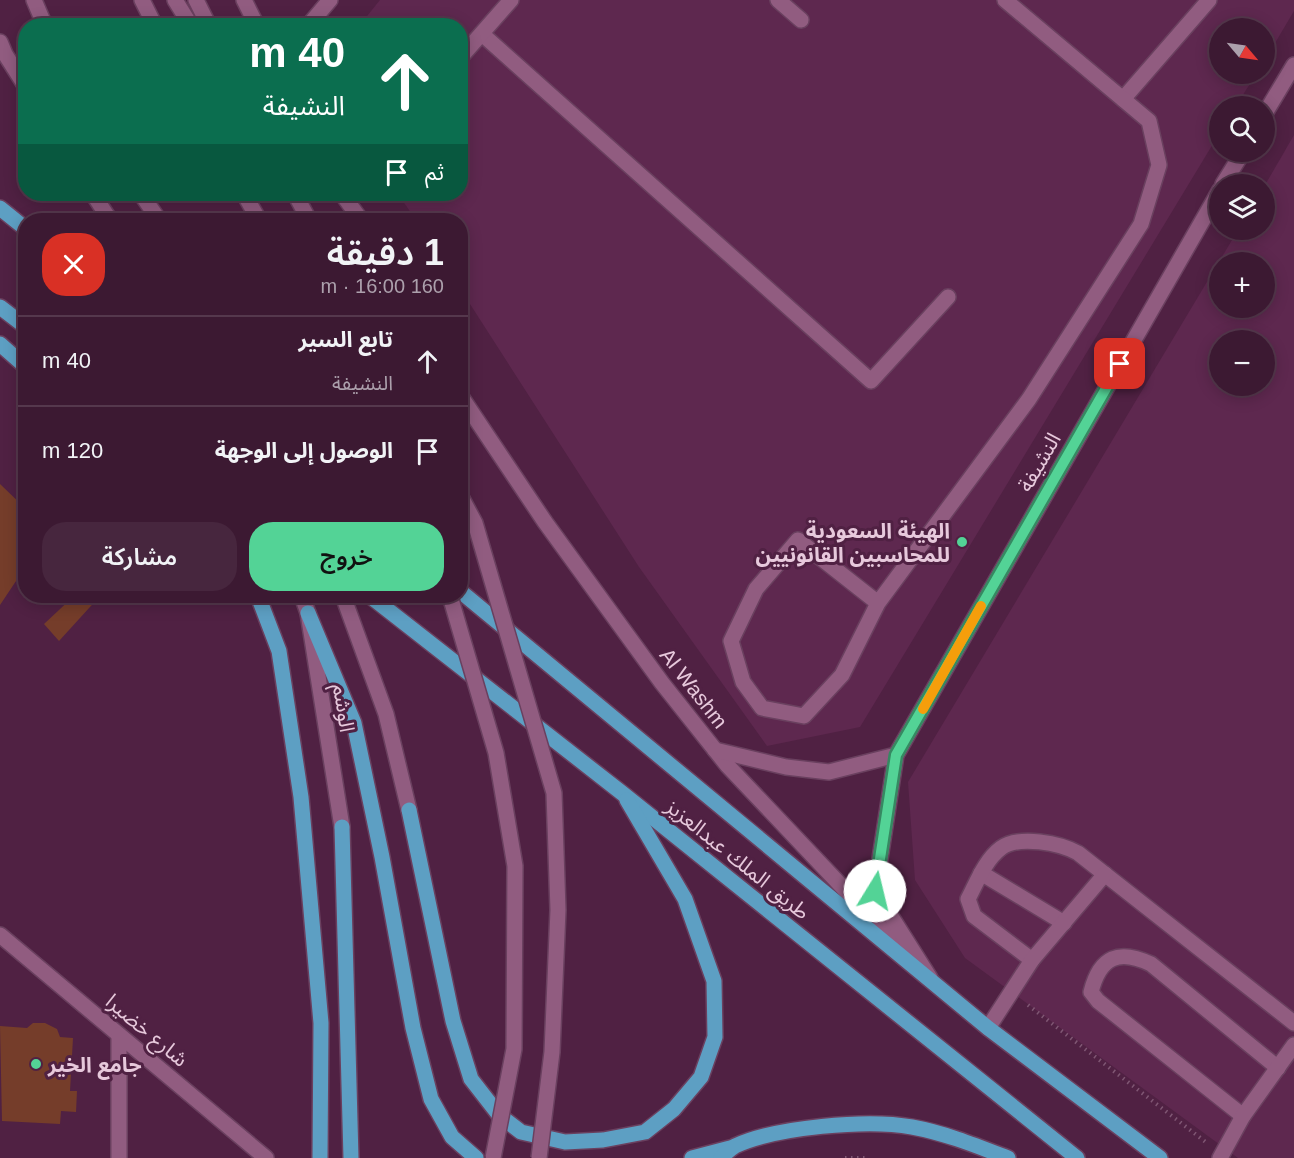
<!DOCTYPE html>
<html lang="ar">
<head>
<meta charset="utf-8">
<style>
  :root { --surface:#3c1932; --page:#47263e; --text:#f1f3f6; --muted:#aca0ac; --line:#55384d; --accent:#53d396 }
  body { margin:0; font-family:Arial,"Noto Sans Arabic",sans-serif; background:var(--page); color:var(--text); direction:rtl; height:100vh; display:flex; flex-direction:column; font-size:22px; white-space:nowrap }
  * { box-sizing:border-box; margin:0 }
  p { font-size:20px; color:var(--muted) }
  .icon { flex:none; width:33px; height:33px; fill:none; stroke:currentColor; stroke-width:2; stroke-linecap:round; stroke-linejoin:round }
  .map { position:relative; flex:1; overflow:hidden; direction:ltr }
  .drawer { position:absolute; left:18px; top:213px; width:450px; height:390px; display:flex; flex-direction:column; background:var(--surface); border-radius:24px; box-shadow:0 3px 15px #0003,0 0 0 2px var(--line); direction:rtl }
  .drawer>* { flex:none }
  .top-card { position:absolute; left:18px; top:18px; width:450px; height:183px; border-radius:24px; box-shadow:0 3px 15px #0003,0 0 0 2px var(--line); direction:rtl; background:#0b6e4f; color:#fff; overflow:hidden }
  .needle { width:39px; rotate:119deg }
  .tools { position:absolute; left:1209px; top:18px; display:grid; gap:12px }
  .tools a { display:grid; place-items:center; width:66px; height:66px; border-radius:50%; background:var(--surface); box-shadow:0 3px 15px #0003,0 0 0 2px var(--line); font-size:30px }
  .pin { position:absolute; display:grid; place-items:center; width:51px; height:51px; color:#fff; margin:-26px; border-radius:12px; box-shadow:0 3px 9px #0006 }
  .me { position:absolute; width:66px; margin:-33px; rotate:9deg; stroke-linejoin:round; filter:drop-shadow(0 0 4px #0008) }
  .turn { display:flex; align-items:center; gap:21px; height:126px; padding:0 24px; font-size:27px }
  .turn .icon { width:78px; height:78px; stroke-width:2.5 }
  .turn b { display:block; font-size:42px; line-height:51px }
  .then { display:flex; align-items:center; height:57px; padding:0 24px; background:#0003; gap:12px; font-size:22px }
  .round { display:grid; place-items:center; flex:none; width:63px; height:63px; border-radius:24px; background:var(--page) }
  .head { display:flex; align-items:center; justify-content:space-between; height:102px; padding:0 24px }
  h1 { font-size:36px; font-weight:600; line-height:45px }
  .action { display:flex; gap:12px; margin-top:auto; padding:12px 24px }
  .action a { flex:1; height:69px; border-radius:24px; background:var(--accent); color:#111; font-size:24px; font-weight:600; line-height:69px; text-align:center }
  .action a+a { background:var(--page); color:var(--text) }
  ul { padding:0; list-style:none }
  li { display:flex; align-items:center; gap:18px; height:90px; padding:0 24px; border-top:2px solid var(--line) }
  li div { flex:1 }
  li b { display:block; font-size:22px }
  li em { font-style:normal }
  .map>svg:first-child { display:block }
  .built { fill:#5e284f; fill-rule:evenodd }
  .building { fill:#753d2a }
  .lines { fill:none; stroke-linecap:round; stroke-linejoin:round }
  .minor-casing { stroke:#6a405f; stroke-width:18 }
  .major-casing { stroke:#6a405f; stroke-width:18 }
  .path { stroke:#7f5673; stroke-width:4; stroke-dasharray:1.5 4.5; stroke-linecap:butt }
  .minor { stroke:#915c80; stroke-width:15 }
  .major { stroke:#5d9fc3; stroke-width:15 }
  .minor-bridge-casing { stroke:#6a405f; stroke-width:18; stroke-linecap:butt }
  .minor-bridge { stroke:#915c80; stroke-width:15 }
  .route-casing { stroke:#368962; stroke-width:15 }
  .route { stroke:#53d396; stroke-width:10 }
  .slow { stroke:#f59e0b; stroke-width:10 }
  .poi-dot { fill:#53d396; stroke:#502143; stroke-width:2 }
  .labels { text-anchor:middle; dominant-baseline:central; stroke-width:6; stroke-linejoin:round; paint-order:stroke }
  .street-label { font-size:21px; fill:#e7c9dc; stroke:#502143 }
  .poi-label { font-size:21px; font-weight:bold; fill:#e7c9dc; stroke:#502143; text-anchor:end }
</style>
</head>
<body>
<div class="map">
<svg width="1294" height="1158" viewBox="0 0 1294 1158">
  <rect width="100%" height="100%" fill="#502143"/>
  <!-- built -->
  <g class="built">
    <path d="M 380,0 L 1294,0 L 1294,11 L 1265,60 L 1264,28 L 1220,28 L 1220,74 L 1256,74 L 1236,106 L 1220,106 L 1219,134 L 860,727 L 767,746 L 639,567 L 461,290 L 460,220 L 416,220 L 398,194 L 460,194 L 460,26 L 359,26 Z"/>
    <path d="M 1294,135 L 1294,1158 L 1238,1158 L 965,958 L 915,880 L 908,782 L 1238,230 L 1264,230 L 1265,185 ZM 1220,262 L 1264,262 L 1264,308 L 1220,308 ZM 1220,340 L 1264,340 L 1264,386 L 1220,386 Z"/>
  </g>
  <!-- building -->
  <g class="building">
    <path d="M 0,484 L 26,509 L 26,571 L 18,578 L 0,605 Z"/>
    <path d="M 74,596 L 100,596 L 59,641 L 44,624 Z"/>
    <path d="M 33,1023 L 45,1023 L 57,1029 L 60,1037 L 73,1038 L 70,1091 L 77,1091 L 76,1112 L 61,1111 L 60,1124 L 2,1121 L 0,1026 L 27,1028 Z"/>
  </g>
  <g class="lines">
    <!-- minor casing -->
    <g class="minor-casing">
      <g id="minor">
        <path d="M 34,0 L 45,26"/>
        <path d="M 142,0 L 155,26"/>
        <path d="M 175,0 L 191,26"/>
        <path d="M 196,0 L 209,26"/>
        <path d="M 244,0 L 257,26"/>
        <path d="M 778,0 L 801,20"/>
        <path d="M 308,26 L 330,0"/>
        <path d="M 482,34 L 871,381 L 948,297"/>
        <path d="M 0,42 L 5,54 L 26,87"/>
        <path d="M 460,58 L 511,0"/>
        <path d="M 1123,99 L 1209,0"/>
        <path d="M 1264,115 L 1294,65"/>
        <path d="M 1223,184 L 1243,152"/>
        <path d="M 93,194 L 110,220"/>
        <path d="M 141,194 L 159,220"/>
        <path d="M 244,194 L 259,220"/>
        <path d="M 295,194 L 309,220"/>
        <path d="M 342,194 L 361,220"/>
        <path d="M 460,395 L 545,522 L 662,683 L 727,765 L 901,949"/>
        <path d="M 302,596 L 308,613 L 342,827"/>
        <path d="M 343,596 L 386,714 L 409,810"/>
        <path d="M 878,603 L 798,540 L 756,589 L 731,641 L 743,682 L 762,708 L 804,716 L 842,675 L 878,603 L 1029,399 L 1141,224 L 1159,165 L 1149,121 L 1005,0"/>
        <path d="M 715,750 L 786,767 L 829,772 L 896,755"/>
        <path d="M 981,873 L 1064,923"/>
        <path d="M 0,935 L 266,1158"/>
        <path d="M 1032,960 L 974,916 L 968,899 C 977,882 985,860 1001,848 C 1019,835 1060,843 1078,853 L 1294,1023"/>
        <path d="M 930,978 L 875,891 L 896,755 L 1220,190"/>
        <path d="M 988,1028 L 1032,960 L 1105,874"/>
        <path d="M 1243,1116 L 1098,1001 L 1091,992 C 1100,956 1119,949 1151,964 L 1278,1068"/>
        <path d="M 119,1158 L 119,1035"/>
        <path d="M 1220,1158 L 1243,1116 L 1294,1045"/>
      </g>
    </g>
    <!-- major casing -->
    <g class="major-casing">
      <g id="major">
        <path d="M 0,208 L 26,229"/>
        <path d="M 0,307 L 26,327"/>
        <path d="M 0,344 L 26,367"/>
        <path d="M 460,591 L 988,1028 L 1160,1158"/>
        <path d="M 258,596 L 279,651 L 301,797 L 321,1023 L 320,1158"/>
        <path d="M 370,596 L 622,793 L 1077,1158"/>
        <path d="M 308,613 L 354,723 L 382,857 L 413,1028 L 431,1099 L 452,1137 L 476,1158"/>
        <path d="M 409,810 L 453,1021 L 471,1079 L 499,1115 L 521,1132 L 565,1142 L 603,1140 L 645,1132 L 674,1109 L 701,1077 L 715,1037 L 714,981 L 685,899 L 627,800"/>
        <path d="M 342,827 L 351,1158"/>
        <path d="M 692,1158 L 730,1148"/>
        <path d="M 721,1158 C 725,1154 730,1149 735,1146 C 776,1127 867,1119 912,1127 C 945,1133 977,1146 1008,1158"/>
      </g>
    </g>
    <!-- path -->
    <g class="path">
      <path d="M 1028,1005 L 1207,1143"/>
      <path d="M 845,1158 L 867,1158"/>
    </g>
    <!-- minor -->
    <use href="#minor" class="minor"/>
    <!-- major -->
    <use href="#major" class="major"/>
    <!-- minor-bridge casing -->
    <g class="minor-bridge-casing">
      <g id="minor-bridge">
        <path d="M 460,495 L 475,523 L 554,793 L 558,910 L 552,1052 L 539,1158"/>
        <path d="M 450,596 L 496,753 L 515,866 L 514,1049 L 493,1158"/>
      </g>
    </g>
    <!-- minor-bridge -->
    <use href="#minor-bridge" class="minor-bridge"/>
  </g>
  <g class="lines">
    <!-- route casing -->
    <g class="route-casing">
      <path id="route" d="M 875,891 L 896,755 L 1120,364"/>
    </g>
    <!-- route -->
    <use href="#route" class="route"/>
    <!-- slow -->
    <path class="slow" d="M 923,709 L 981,606"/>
  </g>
  <!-- markers -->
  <g class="poi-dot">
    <circle cx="962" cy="542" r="6"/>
    <circle cx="36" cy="1064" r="6"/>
  </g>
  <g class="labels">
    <!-- street labels -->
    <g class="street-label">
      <text transform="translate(1039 462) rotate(-60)">النشيفة</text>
      <text transform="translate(694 688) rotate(52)">Al Washm</text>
      <text transform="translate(344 708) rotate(81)">الوشم</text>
      <text transform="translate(738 859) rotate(39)">طريق الملك عبدالعزيز</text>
      <text transform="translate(147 1030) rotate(40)">شارع خضيرا</text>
    </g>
    <!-- poi labels -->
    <g class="poi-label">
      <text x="950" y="530">الهيئة السعودية<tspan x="950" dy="24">للمحاسبين القانونيين</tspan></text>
      <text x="48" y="1064" text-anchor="start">جامع الخير</text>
    </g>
  </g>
</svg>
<div class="tools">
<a><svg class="needle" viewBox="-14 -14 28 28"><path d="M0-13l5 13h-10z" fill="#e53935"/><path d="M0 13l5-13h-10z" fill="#aca0ac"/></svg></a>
<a><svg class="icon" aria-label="search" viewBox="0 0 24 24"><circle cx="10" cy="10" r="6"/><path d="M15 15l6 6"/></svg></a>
<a><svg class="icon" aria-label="layers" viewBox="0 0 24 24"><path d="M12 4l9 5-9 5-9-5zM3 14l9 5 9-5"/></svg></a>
<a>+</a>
<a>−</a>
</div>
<div class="pin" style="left:1120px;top:364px;background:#d93025"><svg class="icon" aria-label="arrive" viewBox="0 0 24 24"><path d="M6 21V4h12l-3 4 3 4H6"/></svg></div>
<svg class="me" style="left:875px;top:891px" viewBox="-20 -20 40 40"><circle r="19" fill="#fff"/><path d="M0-13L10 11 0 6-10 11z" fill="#53d396"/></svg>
<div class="top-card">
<div class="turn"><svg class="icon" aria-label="ahead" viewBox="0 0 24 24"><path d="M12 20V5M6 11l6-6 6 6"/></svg><div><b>40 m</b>النشيفة</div></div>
<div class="then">ثم<svg class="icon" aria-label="arrive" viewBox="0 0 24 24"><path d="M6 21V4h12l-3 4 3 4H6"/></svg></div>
</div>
<section class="drawer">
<div class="head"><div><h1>1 دقيقة</h1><p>160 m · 16:00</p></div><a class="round" style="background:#d93025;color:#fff"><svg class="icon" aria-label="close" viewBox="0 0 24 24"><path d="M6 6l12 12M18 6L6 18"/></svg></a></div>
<ul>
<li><svg class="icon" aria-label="ahead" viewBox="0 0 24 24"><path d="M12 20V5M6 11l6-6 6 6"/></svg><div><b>تابع السير</b><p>النشيفة</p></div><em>40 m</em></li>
<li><svg class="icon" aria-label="arrive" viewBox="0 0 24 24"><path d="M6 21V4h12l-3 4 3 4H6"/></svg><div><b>الوصول إلى الوجهة</b></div><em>120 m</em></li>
</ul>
<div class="action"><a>خروج</a><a>مشاركة</a></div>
</section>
</div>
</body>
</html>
